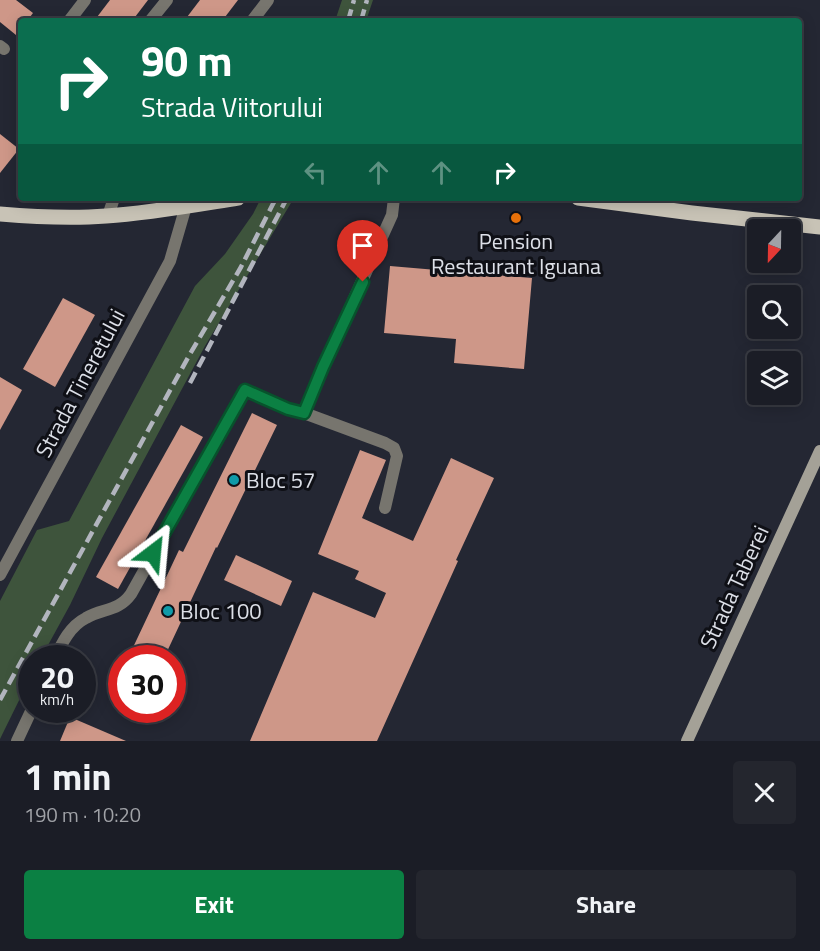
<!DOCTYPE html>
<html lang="en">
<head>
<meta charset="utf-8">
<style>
  :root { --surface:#1b1d26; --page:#24262e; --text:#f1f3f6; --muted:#a0a2a7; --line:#393b43; --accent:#0b8043 }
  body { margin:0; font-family:"Titillium Web",sans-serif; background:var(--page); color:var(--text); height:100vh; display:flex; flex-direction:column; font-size:22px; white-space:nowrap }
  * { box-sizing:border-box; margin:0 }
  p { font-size:20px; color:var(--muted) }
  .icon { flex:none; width:33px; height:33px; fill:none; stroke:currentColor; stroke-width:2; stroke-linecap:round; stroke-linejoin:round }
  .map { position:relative; height:741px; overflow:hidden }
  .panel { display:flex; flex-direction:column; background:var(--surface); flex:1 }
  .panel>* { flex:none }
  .banner { position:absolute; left:18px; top:18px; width:784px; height:183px; border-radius:6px; box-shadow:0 3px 15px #0003,0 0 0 2px var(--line); background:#0b6e4f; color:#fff; overflow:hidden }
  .needle { width:39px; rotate:202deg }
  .controls { position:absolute; left:747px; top:219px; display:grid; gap:12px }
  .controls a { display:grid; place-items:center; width:54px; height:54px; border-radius:6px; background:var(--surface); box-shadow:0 3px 15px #0003,0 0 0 2px var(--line); font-size:30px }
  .speed { position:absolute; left:18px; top:645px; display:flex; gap:12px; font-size:30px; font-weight:700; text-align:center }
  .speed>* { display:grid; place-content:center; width:78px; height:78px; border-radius:50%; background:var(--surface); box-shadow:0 3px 15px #0003,0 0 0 2px var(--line); line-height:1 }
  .speed small { font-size:15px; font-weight:400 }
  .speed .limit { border:9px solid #d22; background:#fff; color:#111 }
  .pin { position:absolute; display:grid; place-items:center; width:51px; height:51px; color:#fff; margin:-62px -26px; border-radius:50% 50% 50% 0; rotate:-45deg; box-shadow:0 0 6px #0007 }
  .pin .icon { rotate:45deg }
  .me { position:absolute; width:66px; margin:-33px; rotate:29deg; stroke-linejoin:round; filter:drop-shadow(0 0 4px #0008) }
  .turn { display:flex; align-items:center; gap:21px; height:126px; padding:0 24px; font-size:27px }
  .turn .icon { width:78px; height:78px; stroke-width:2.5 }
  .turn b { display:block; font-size:42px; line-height:51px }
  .lanes { display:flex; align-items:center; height:57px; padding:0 24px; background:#0003; justify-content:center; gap:30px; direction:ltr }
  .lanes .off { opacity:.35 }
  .round { display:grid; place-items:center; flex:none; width:63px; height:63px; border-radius:6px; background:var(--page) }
  .summary { display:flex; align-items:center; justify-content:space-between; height:102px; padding:0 24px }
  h1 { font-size:36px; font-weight:700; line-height:45px }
  .primary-button { display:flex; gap:12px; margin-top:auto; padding:12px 24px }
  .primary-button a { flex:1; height:69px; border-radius:6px; background:var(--accent); color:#fff; font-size:24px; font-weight:700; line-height:69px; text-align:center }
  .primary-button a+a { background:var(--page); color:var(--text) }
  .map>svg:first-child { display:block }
  .green { fill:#3e543c }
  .building { fill:#ce9788 }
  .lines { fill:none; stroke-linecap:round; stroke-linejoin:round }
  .street { stroke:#77756e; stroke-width:12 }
  .secondary { stroke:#a4a197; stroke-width:12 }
  .primary { stroke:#c8c3b6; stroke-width:15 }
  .rail { stroke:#b2b5be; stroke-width:4.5; stroke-dasharray:12 6; stroke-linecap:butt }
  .route-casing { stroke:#07532c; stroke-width:15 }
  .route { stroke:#0b8043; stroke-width:10 }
  .food-dot { fill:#e8710a; stroke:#0f1016; stroke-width:2 }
  .culture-dot { fill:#0f9aa8; stroke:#0f1016; stroke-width:2 }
  .labels { text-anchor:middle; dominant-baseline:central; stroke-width:6; stroke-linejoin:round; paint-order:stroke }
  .poi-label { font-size:22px; fill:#dde0e8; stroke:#0f1016; text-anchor:start }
  .street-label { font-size:22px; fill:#dde0e8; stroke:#0f1016 }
</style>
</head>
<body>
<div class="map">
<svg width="820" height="741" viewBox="0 0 820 741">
  <rect width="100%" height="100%" fill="#242733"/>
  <!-- green -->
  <g class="green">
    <path d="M 342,0 L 373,0 L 366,21 L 335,21 Z"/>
    <path d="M 261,198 L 294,198 L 205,346 L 102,538 L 70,605 L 41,658 L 32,658 L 31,676 L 0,739 L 0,601 L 37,530 L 69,521 L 195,286 L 225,254 L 253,214 Z"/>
  </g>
  <!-- building -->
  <g class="building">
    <path d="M 0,0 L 16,0 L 33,13 L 27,21 L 21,21 L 21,29 L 16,35 L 0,22 Z"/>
    <path d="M 110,0 L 148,0 L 132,21 L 94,21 Z"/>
    <path d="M 200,0 L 238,0 L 222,21 L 184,21 Z"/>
    <path d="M 0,134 L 19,149 L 0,173 Z"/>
    <path d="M 390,266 L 532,278 L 524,369 L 454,363 L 456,339 L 384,333 Z"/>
    <path d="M 63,298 L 95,315 L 55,387 L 23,369 Z"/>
    <path d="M 0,377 L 22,390 L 0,430 Z"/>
    <path d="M 252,413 L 277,425 L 217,548 L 216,547 L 164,658 L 128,658 L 179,550 L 183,552 Z"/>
    <path d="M 181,425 L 203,437 L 118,589 L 96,577 Z"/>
    <path d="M 360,450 L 386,460 L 362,518 L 413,541 L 451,458 L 494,478 L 456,560 L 458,561 L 377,741 L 250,741 L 313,592 L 375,618 L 386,593 L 355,579 L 359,571 L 318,554 Z"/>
    <path d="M 236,555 L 292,581 L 281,606 L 224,580 Z"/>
    <path d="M 70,717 L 126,741 L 60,741 Z"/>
  </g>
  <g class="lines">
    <!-- street -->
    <g class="street">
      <path d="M 69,21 L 85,0"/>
      <path d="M 150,21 L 167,0"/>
      <path d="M 252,21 L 268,0"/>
      <path d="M 0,46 L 4,49"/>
      <path d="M 108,216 L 114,198"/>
      <path d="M 304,413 L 385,443 L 394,448 L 397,456 L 385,508"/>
      <path d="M 0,575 L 170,261 L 186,206"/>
      <path d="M 55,658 C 62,643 70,626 86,618 C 103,608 118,612 131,594 L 245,390 L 288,409 L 304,413 L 323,367 L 392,215 L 394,198"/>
      <path d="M 17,741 L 32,709"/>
    </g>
    <!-- secondary -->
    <path class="secondary" d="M 687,741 L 820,451"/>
    <!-- primary -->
    <g class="primary">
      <path d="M 578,198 L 692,213 L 820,227"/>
      <path d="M 0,214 C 35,217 70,219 106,216 C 150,213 194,205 238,198"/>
    </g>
    <!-- rail -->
    <g class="rail">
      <path d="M 348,21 L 354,0"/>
      <path d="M 361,21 L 367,0"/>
      <path d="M 190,383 L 287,198"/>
      <path d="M 0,700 L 190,354 L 241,267 L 276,198"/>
    </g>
  </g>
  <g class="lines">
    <!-- route casing -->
    <g class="route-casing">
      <path id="route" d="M 153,553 L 245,390 L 288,409 L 304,413 L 323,367 L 363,282"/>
    </g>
    <!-- route -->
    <use href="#route" class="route"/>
  </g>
  <!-- markers -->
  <circle class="food-dot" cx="516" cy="218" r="6"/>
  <g class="culture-dot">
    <circle cx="234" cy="480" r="6"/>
    <circle cx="168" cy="611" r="6"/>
  </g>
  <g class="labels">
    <!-- poi labels -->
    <g class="poi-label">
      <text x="516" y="241" text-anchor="middle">Pension<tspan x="516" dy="25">Restaurant Iguana</tspan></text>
      <text x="246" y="480">Bloc 57</text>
      <text x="180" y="611">Bloc 100</text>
    </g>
    <!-- street labels -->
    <g class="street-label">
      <text transform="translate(80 383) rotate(-62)">Strada Tineretului</text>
      <text transform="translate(734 587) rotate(-65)">Strada Taberei</text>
    </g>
  </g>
</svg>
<div class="controls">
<a><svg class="needle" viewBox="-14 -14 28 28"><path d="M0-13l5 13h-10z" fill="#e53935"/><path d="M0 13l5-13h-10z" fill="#a0a2a7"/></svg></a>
<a><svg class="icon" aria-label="search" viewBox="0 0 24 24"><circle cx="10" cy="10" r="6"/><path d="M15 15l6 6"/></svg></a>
<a><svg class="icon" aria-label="layers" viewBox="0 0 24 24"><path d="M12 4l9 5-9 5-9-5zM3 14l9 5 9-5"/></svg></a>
</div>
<div class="speed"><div>20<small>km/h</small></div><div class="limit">30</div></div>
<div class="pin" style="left:363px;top:282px;background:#d93025"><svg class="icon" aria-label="arrive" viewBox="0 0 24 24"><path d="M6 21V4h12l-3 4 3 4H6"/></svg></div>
<svg class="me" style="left:153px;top:553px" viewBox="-20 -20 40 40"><path d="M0-17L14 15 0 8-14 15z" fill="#0b8043" stroke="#fff" stroke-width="4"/></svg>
<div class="banner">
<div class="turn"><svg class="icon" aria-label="right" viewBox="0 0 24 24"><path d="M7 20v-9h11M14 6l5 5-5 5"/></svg><div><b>90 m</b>Strada Viitorului</div></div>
<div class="lanes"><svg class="icon off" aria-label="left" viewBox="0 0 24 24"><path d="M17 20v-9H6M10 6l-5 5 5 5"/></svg><svg class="icon off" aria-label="ahead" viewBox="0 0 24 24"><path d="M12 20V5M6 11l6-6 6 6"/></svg><svg class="icon off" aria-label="ahead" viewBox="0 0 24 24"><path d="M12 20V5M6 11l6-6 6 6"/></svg><svg class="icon" aria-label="right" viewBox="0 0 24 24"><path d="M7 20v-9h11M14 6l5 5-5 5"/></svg></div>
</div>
</div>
<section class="panel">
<div class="summary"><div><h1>1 min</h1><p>190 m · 10:20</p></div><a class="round"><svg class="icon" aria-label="close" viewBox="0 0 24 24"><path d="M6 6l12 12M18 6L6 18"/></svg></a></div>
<div class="primary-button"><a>Exit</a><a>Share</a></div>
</section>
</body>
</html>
